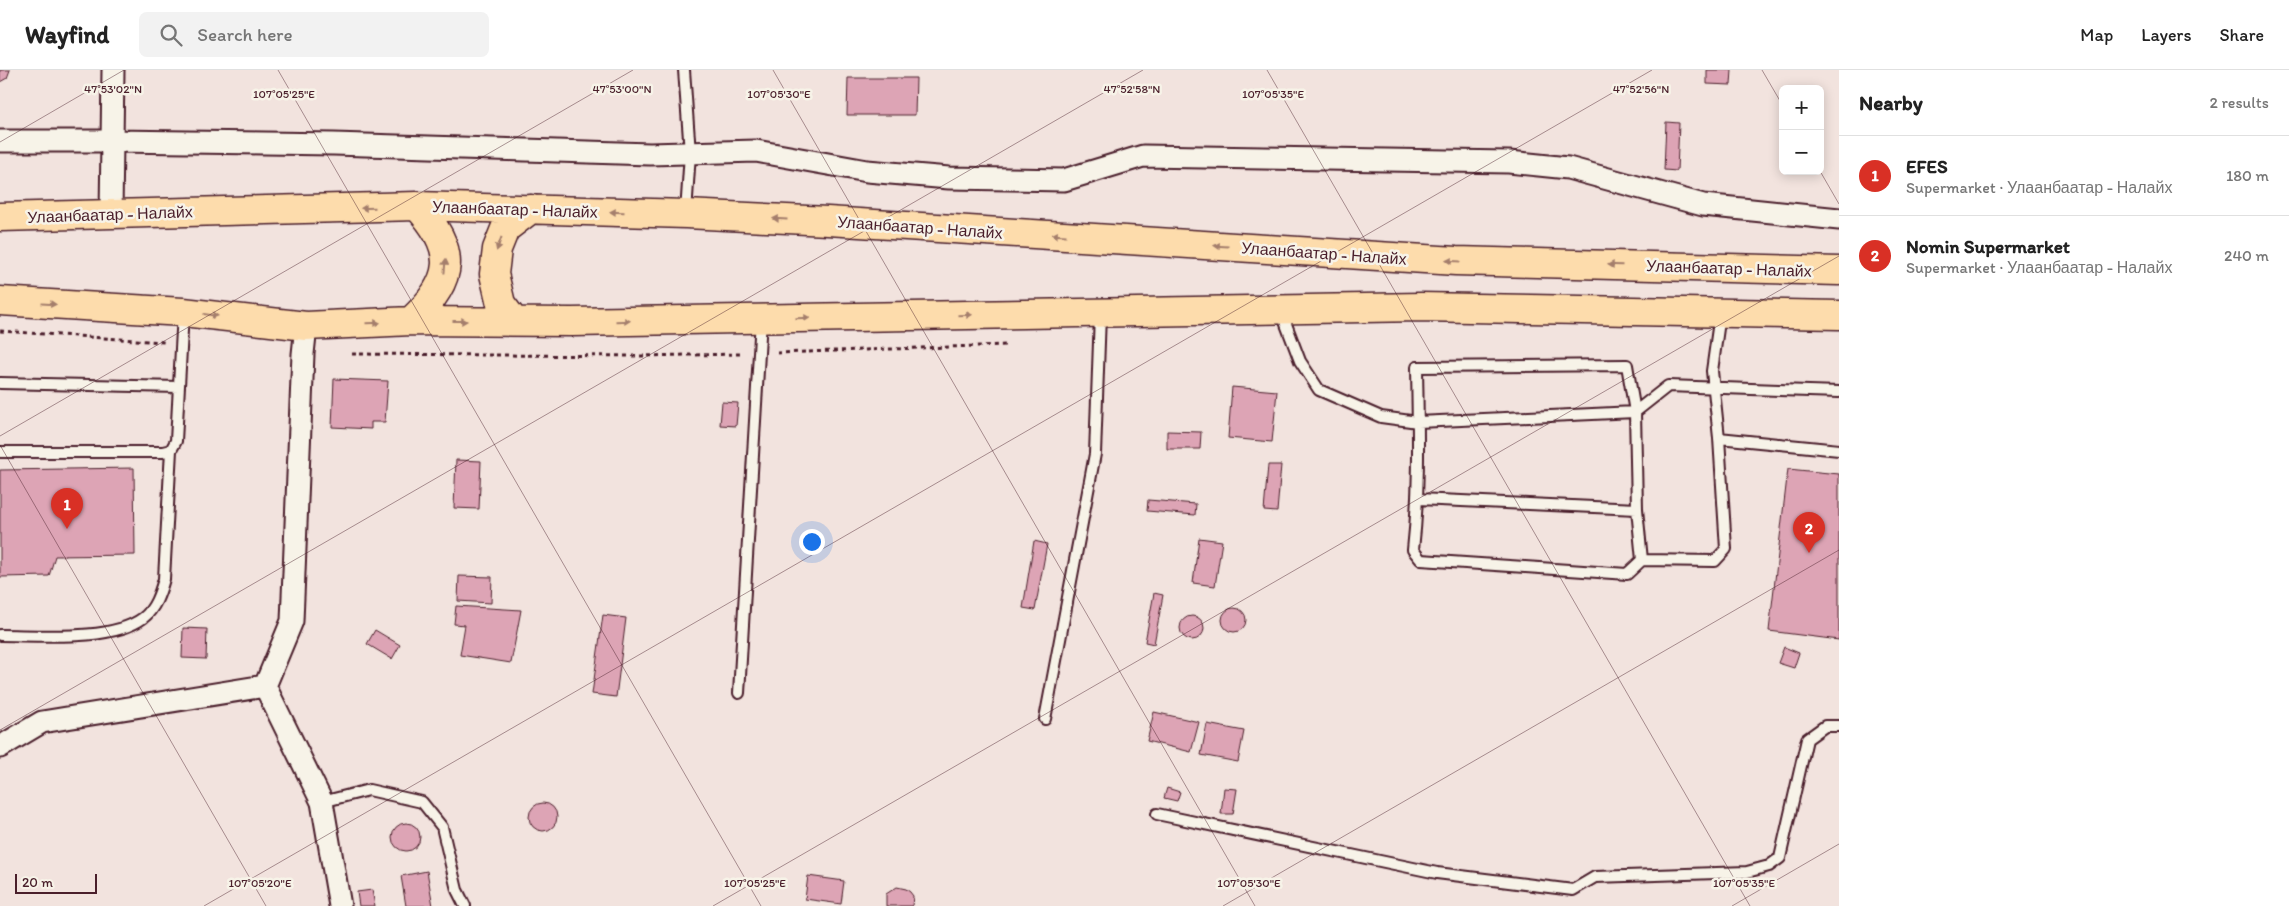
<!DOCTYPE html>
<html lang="en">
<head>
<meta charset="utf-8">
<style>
  body { margin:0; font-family:Itim,sans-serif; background:#f2f2f2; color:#222 }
  .controls { position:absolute; right:15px; top:15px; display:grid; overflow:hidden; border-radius:8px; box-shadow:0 2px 12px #0003 }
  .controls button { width:45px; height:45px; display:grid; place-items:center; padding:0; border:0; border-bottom:1px solid #e0e0e0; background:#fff; color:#222; font:25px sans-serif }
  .scale { position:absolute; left:15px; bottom:12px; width:82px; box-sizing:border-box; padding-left:5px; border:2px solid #4a1f2b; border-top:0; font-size:14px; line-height:18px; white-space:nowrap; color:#4a1f2b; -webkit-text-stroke:4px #f7f3e8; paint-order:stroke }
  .you { position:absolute; left:811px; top:471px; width:18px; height:18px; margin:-12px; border:4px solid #fff; border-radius:50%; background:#1a73e8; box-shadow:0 0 0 8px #1a73e833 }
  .badge { display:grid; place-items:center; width:32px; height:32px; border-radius:50%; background:#d93025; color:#fff; font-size:16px; font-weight:700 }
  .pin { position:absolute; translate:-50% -41px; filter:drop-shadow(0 1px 2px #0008) }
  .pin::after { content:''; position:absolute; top:26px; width:18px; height:15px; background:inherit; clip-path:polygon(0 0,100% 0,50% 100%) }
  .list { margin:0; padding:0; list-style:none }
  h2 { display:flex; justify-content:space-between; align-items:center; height:65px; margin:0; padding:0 20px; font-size:21px }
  h2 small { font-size:16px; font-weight:400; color:#767676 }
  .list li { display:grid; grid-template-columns:32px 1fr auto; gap:15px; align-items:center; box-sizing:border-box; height:80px; padding:0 20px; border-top:1px solid #e0e0e0 }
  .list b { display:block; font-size:19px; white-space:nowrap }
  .list p { margin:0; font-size:16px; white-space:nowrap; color:#767676 }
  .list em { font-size:16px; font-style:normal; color:#767676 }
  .icon { flex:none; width:28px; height:28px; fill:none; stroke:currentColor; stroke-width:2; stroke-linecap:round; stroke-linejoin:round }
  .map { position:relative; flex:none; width:1839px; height:836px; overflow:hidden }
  header { display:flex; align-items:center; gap:30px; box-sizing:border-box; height:70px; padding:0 25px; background:#fff; border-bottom:1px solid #e0e0e0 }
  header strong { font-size:24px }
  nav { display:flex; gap:28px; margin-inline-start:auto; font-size:18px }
  .search { width:350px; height:45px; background:#f2f2f2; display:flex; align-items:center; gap:12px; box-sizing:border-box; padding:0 18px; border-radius:8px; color:#767676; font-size:19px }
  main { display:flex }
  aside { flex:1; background:#fff }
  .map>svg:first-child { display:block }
  .building { fill:#dda4b5; stroke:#4a1f2b }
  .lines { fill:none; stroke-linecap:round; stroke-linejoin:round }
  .service-casing { stroke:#4a1f2b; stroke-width:14 }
  .minor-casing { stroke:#4a1f2b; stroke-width:25 }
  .trunk-casing { stroke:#4a1f2b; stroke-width:31 }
  .path { stroke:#4a1f2b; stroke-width:3; stroke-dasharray:4 4; stroke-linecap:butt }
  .service { stroke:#f7f3e8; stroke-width:10 }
  .minor { stroke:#f7f3e8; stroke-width:21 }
  .trunk { stroke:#fddcac; stroke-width:28 }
  .oneway { fill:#a47e6c }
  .ticks { fill:none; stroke:#4a1f2b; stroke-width:1; stroke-opacity:0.45 }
  .labels { text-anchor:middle; stroke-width:5; stroke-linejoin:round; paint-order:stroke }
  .street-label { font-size:16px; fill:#4a1f2b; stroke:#f7f3e8 }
  .ticks-label { font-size:12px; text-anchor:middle; fill:#4a1f2b; stroke:#f7f3e8; stroke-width:5; stroke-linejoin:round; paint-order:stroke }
</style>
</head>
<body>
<header>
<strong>Wayfind</strong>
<div class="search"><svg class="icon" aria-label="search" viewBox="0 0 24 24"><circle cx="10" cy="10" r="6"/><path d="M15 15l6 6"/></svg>Search here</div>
<nav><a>Map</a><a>Layers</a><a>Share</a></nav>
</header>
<main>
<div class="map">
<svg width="1839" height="836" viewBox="0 0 1839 836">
  <rect width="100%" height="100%" fill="#f2e3de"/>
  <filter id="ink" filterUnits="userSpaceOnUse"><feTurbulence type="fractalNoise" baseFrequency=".02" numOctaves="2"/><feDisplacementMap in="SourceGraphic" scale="10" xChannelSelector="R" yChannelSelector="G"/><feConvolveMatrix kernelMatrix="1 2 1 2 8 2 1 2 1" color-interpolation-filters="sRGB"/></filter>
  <g filter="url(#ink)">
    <!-- building -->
    <path class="building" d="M0,0H10L7,8L0,12Z
      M1707,0H1732L1731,15L1707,14Z
      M848,8H916L915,45H847Z
      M1666,52L1679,53L1677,101L1664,100Z
      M334,309L388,311L385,352H371V359L332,357Z
      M1232,317L1277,321L1272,372L1228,368Z
      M722,332L738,333L736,356L720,355Z
      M1167,361L1201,362L1200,379H1167Z
      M456,390L481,391L479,439L454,438Z
      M1268,395H1281L1277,442L1264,441Z
      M134,398L135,485L55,486L49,506L0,507V400Z
      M1788,399L1839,404V570L1769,561Z
      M1148,430L1196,434L1195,445L1147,441Z
      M1199,468L1222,471L1215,516L1193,513Z
      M1034,471L1047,474L1035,540L1023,538Z
      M459,506L492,507L491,533L458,531Z
      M1154,523L1163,525L1154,574L1145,572Z
      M456,536L521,540L511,593L460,585L465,555L454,554Z
      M1222 550a12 12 0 1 1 24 0a12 12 0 1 1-24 0Z
      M603,545L626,548L616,627L592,624Z
      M1180 558a12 12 0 1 1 24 0a12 12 0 1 1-24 0Z
      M183,558L207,559L206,589L182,588Z
      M375,560L400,575L392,589L367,574Z
      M1784,577L1799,583L1794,598L1778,593Z
      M1154,642L1199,652L1191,682L1147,671Z
      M1207,654L1244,661L1238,692L1201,685Z
      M1167,718L1180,722L1177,731L1164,728Z
      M1224,718L1237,719L1233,744H1221Z
      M529 747a14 14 0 1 1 28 0a14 14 0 1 1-28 0Z
      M392 767a14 14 0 1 1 28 0a14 14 0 1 1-28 0Z
      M427,801L433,836H406L401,806Z
      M808,806L844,811L841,834L805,829Z
      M897,817L906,819L910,822L913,826L912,836H886V824Z
      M372,820L375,836H359L357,822Z"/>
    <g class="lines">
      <defs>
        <path id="service" d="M684,0L690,83L686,143
          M1281,241L1300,291L1319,320L1381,347L1418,352L1635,342L1637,439L1642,490L1627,504L1421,490L1413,480C1420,418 1418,359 1417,297L1627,295L1635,342L1668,316L1839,322
          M1720,244L1712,301L1719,368L1839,380
          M0,313L179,317
          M0,382H163L171,380L176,371L183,242
          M1418,429L1637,439
          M1642,490L1715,491L1726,479L1719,368
          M0,565C39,565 111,572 143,548C155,539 160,523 164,509L171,380
          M739,623L761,249
          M1045,649L1095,384L1100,244
          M322,732L369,720L422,732L442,757L457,820L465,836
          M1157,744L1437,803L1573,820L1595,807L1747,802L1769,796L1780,788L1807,669L1825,656H1839"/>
        <path id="minor" d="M0,71H114L334,74L650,84L756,81L867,101L949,108L1064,110L1143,86L1509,92L1568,98L1703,135L1839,149
          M111,143L113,0
          M306,256L303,284L292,551L265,616L322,732L340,836
          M0,677L42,652L265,616"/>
        <path id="trunk" d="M0,147L417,136L686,144L828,151L1456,191L1839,201
          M0,231L183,242L306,256L411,251L572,252L1421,237L1839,245
          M411,251C455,210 458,180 417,136
          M514,251L501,234L494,204L497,179L505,159L531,139"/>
      </defs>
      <!-- service casing -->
      <use href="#service" class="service-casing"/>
      <!-- minor casing -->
      <use href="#minor" class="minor-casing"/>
      <!-- trunk casing -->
      <use href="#trunk" class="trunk-casing"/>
      <!-- path -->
      <path class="path" d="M0,261L164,272
        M777,283L1006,275
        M352,284L639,286L741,284"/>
      <!-- service -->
      <use href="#service" class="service"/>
      <!-- minor -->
      <use href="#minor" class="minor"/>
      <!-- trunk -->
      <use href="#trunk" class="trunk"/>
    </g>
    <!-- one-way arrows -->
    <defs><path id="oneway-solid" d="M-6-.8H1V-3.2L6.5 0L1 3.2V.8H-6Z" transform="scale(1.25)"/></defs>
    <g class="oneway">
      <use href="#oneway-solid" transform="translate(368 138) rotate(178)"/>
      <use href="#oneway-solid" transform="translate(617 142) rotate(-178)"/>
      <use href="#oneway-solid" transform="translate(780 149) rotate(-177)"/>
      <use href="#oneway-solid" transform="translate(1059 165) rotate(-176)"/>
      <use href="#oneway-solid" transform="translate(499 174) rotate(110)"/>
      <use href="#oneway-solid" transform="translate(1221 176) rotate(-176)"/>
      <use href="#oneway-solid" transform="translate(1453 191) rotate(-177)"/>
      <use href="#oneway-solid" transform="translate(1615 195) rotate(-179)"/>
      <use href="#oneway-solid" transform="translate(445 196) rotate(-85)"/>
      <use href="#oneway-solid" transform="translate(49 234) rotate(3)"/>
      <use href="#oneway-solid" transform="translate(211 245) rotate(7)"/>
      <use href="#oneway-solid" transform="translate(965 245) rotate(-1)"/>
      <use href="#oneway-solid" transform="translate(803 248) rotate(-1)"/>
      <use href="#oneway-solid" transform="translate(460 251)"/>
      <use href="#oneway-solid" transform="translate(623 251) rotate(-1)"/>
      <use href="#oneway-solid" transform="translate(373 253) rotate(-2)"/>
    </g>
  </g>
  <!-- ticks -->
  <path class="ticks" d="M278,0L761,836M773,0L1255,836M1267,0L1750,836M1762,0L1783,36M0,72L124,0M1820,101L1839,134M0,366L633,0M0,375L266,836M0,660L1143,0M204,836L1652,0M713,836L1839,186M1223,836L1839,480M1732,836L1839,774"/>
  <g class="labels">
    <!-- street labels -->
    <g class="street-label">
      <text transform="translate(515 139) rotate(2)" y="6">Улаанбаатар - Налайх</text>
      <text transform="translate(110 144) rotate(-2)" y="6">Улаанбаатар - Налайх</text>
      <text transform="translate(920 157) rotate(4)" y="6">Улаанбаатар - Налайх</text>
      <text transform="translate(1324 183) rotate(4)" y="6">Улаанбаатар - Налайх</text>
      <text transform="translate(1729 198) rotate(2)" y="6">Улаанбаатар - Налайх</text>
    </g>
  </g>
  <g class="ticks-label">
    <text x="113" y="23">47°53'02"N</text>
    <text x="622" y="23">47°53'00"N</text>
    <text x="1132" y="23">47°52'58"N</text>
    <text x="1641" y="23">47°52'56"N</text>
    <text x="284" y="28">107°05'25"E</text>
    <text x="779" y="28">107°05'30"E</text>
    <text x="1273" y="28">107°05'35"E</text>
    <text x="260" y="817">107°05'20"E</text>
    <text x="755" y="817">107°05'25"E</text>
    <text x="1249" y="817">107°05'30"E</text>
    <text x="1744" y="817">107°05'35"E</text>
  </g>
</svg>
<div class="controls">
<button>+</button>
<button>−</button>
</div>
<div class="scale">20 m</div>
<div class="you"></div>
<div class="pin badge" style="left:67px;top:459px">1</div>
<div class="pin badge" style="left:1809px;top:483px">2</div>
</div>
<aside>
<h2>Nearby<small>2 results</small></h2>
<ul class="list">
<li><span class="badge">1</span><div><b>EFES</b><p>Supermarket · Улаанбаатар - Налайх</p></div><em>180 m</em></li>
<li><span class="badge">2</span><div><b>Nomin Supermarket</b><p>Supermarket · Улаанбаатар - Налайх</p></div><em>240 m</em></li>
</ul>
</aside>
</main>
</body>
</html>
